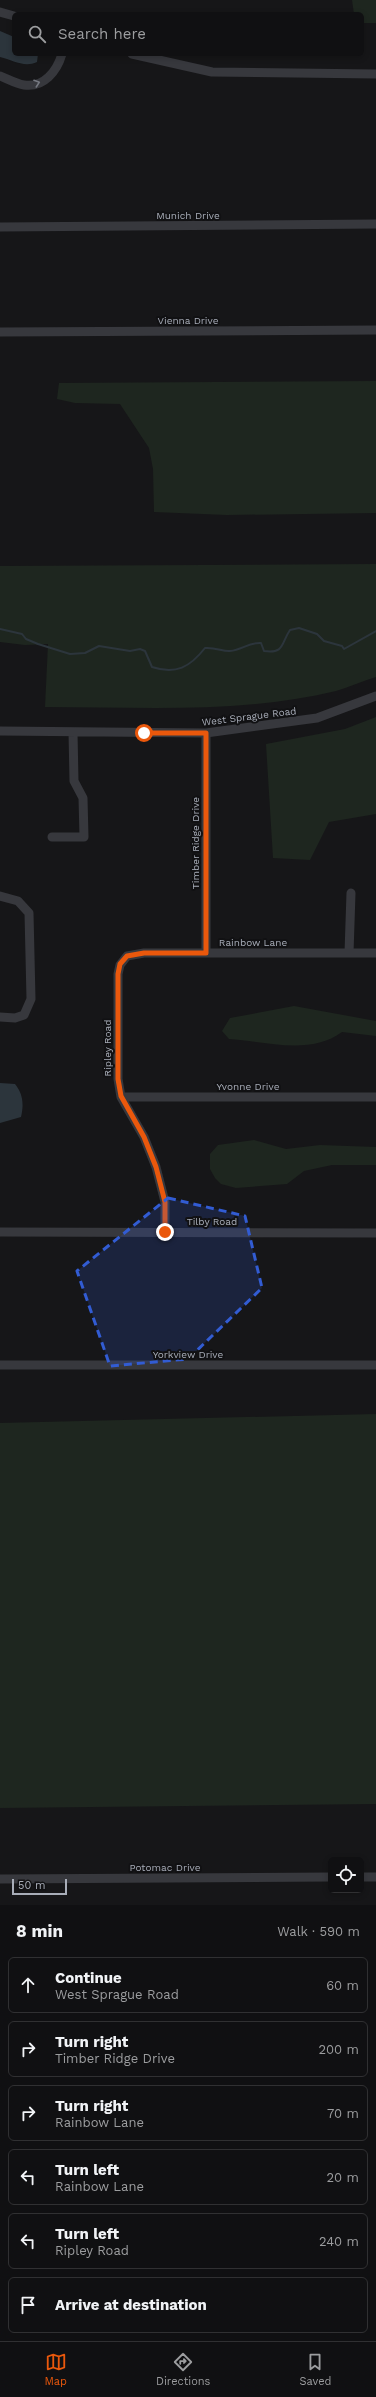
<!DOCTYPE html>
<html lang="en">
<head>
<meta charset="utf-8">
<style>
  body { margin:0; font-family:"Work Sans",sans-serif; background:#1e1e20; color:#f1f3f6 }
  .controls { position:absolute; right:12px; bottom:12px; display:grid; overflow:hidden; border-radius:6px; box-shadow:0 2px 6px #0003 }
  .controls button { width:36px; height:36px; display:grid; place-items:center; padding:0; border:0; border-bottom:1px solid #303032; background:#101012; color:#f1f3f6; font:20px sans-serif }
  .scale { position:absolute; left:12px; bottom:10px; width:55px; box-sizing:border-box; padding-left:4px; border:2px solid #a8adb8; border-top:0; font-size:11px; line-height:14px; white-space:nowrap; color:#a8adb8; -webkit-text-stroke:3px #111113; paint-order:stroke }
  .stop { position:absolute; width:12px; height:12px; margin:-9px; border:3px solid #ea580c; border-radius:50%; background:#fff }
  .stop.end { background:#ea580c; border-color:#fff; box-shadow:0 1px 4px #0008 }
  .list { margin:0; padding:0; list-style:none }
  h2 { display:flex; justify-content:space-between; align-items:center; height:52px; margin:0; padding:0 16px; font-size:17px }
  h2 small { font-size:13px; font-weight:400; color:#9c9d9f }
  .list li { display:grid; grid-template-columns:26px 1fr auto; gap:12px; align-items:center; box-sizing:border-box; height:56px; margin:0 8px 8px; padding:0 8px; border:1px solid #303032; border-radius:6px }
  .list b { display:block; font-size:15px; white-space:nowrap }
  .list p { margin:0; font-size:13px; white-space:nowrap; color:#9c9d9f }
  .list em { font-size:13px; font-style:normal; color:#9c9d9f }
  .icon { flex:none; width:22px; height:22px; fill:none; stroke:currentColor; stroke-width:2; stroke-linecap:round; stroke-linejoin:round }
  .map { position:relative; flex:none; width:376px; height:1905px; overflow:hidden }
  .search { position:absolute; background:#101012; box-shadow:0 2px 6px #0003; left:12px; right:12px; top:12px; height:44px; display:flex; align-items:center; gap:10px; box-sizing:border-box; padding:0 14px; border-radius:6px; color:#9c9d9f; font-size:15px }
  .sheet { height:436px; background:#101012 }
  nav { display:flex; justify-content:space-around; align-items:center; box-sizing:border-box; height:56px; border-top:1px solid #303032; background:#101012; font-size:11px; color:#9c9d9f }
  nav a { display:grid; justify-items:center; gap:2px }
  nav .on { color:#ea580c }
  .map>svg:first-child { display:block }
  .green { fill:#1e261f }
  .water { fill:#2c353c }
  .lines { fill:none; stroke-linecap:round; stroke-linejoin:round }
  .stream { stroke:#2c353c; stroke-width:2 }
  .minor { stroke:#37383d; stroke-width:9 }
  .oneway { stroke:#757881 }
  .route { stroke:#ea580c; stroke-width:5 }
  .marked { fill:#325cd3; fill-opacity:0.2; stroke:#325cd3; stroke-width:3; stroke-dasharray:8 5; stroke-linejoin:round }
  .labels { text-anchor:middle; stroke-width:4; stroke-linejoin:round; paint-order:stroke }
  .street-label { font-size:10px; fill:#a8adb8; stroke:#111113 }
</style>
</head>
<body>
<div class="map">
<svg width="376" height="1905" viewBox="0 0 376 1905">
  <rect width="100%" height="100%" fill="#161618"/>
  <!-- green -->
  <path class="green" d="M352,0H376V23H362V14H354Z
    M376,381V513L227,515L154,512L153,469L149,448L120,404L75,403L57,399L59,383Z
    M376,564V677C363,681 349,687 336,691C241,714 142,707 45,707L48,644L25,645L0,642V566Z
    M376,717V814L329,822L310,860L273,858L266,744L345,729Z
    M294,1006L376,1021V1036L342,1032C310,1056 265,1041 229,1039L222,1031L230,1018Z
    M254,1140L286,1149L320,1145L376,1147V1165H332L304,1171L287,1184L236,1188L221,1184L215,1178L210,1169V1154L218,1145Z
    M376,1414V1804L0,1808V1423Z"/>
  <!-- water -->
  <path class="water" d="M0,31L14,37V54H38L37,62C24,68 13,60 0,57Z
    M0,1083L15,1084C23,1094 24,1104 21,1117L0,1123Z"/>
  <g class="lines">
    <!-- stream -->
    <path class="stream" d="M0,629L22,634L26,639L38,644L70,654L85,653L99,646L130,651L140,649L145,651L152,667C176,675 190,667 205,648C215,647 224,652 230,651C242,650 249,642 261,643L264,651C285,654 281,643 290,630L299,628L317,634L324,641L342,646L344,649L376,631"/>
    <!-- minor -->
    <path class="minor" d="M0,12L14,16
      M132,54L212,72L376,74
      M0,76C8,79 16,84 24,85C44,88 57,71 62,54
      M0,227L376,224
      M0,332L376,330
      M0,731L206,733L317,718L376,696
      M52,837H84L83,798L74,781L73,732
      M0,896L18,901L29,913L31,999L24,1015L15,1018L0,1017
      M206,953V733
      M349,953L351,893
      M121,1097H376
      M0,1232L376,1233
      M165,1232V1202L156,1167L144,1137L121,1097L118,1079V974L120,965L127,956L144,953H376
      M0,1365H376
      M361,1877H376
      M0,1879L331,1877"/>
  </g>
  <!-- one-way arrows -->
  <defs><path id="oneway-chevron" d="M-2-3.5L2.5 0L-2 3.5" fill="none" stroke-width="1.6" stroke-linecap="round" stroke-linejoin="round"/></defs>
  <use class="oneway" href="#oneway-chevron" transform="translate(37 83) rotate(-19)"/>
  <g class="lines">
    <!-- route -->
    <path class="route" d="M144,733H206V953H144L127,956L120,964L118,974V1079L121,1096L144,1137L156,1167L165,1202V1232"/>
  </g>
  <!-- marked area -->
  <path class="marked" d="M168,1198L245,1216L262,1288L188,1359L110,1366L77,1271Z"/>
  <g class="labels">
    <!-- street labels -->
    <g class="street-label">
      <text x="188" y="219">Munich Drive</text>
      <text x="188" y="324">Vienna Drive</text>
      <text transform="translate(249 716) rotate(-7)" y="4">West Sprague Road</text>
      <text transform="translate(195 843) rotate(-90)" y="4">Timber Ridge Drive</text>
      <text x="253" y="946">Rainbow Lane</text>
      <text transform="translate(107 1048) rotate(-90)" y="4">Ripley Road</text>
      <text x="248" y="1090">Yvonne Drive</text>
      <text x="212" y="1225">Tilby Road</text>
      <text x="188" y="1358">Yorkview Drive</text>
      <text x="165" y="1871">Potomac Drive</text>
    </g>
  </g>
</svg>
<div class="controls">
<button><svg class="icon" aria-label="locate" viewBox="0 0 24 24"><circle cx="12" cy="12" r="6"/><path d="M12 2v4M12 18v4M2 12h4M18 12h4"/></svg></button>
</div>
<div class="scale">50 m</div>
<div class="stop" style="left:144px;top:733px"></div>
<div class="stop end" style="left:165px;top:1232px"></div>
<div class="search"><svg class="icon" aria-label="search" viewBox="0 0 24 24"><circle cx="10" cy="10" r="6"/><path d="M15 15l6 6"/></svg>Search here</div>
</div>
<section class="sheet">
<h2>8 min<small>Walk · 590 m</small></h2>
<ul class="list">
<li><svg class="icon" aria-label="ahead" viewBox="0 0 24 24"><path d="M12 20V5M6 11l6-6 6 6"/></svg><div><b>Continue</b><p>West Sprague Road</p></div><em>60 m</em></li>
<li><svg class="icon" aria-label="right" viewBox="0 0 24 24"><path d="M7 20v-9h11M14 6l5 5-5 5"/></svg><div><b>Turn right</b><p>Timber Ridge Drive</p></div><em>200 m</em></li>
<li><svg class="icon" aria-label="right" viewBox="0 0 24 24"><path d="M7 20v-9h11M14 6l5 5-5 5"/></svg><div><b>Turn right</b><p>Rainbow Lane</p></div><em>70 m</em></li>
<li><svg class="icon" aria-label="left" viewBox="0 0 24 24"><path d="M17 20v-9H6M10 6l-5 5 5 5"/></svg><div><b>Turn left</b><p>Rainbow Lane</p></div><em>20 m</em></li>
<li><svg class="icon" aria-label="left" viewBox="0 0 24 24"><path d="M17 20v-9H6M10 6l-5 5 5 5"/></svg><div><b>Turn left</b><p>Ripley Road</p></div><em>240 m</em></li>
<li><svg class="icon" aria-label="arrive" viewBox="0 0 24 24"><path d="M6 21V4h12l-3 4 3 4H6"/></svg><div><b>Arrive at destination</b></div></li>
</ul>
</section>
<nav>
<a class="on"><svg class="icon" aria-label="map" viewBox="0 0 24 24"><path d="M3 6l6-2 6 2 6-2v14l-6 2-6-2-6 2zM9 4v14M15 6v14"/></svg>Map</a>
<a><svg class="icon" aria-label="directions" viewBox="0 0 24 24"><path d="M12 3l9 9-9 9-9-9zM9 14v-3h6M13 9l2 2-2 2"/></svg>Directions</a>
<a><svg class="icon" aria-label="saved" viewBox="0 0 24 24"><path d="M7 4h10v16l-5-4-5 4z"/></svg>Saved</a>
</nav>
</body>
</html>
